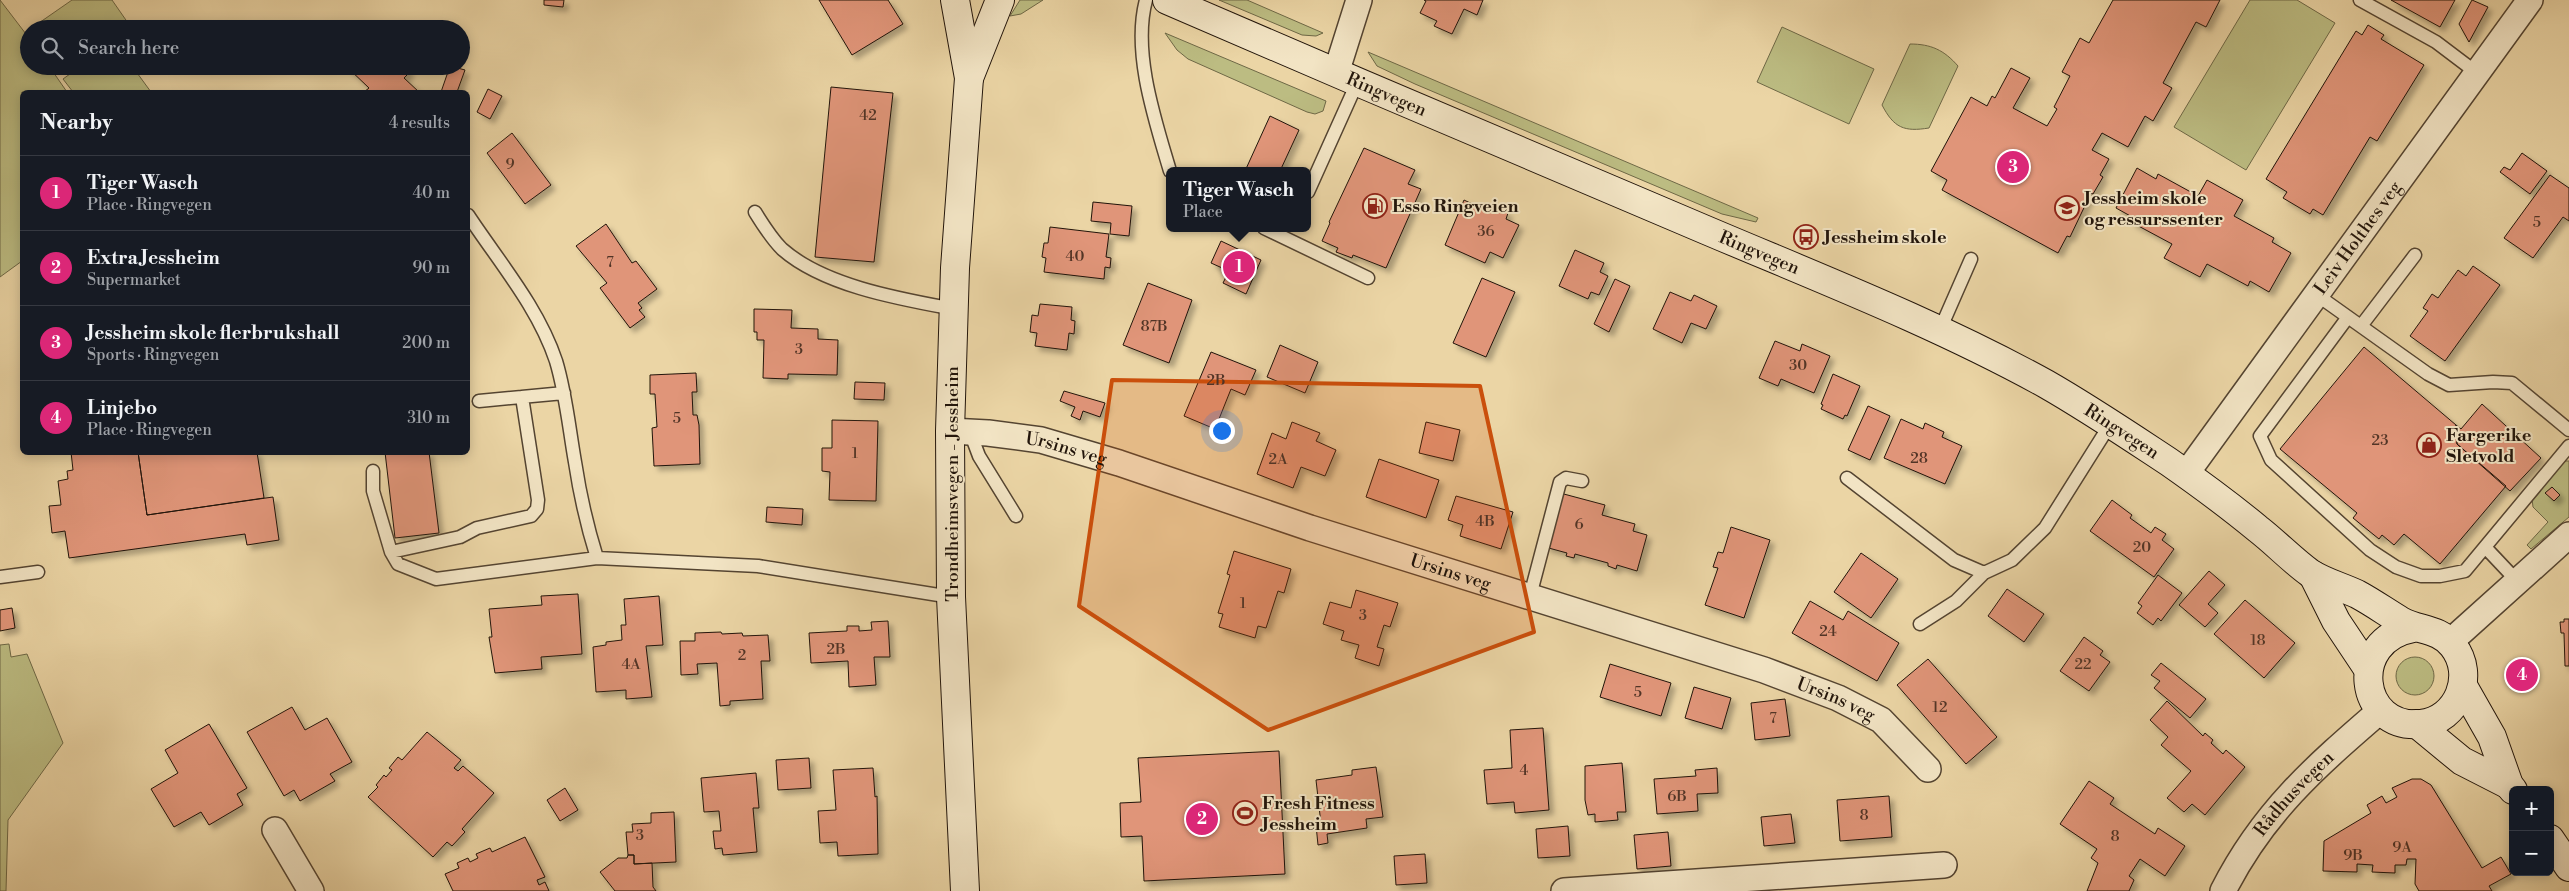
<!DOCTYPE html>
<html lang="en">
<head>
<meta charset="utf-8">
<style>
  body { margin:0; font-family:"Libre Bodoni",serif; background:#20242c; color:#f1f3f6 }
  .controls { position:absolute; right:15px; bottom:15px; display:grid; overflow:hidden; border-radius:8px; box-shadow:0 2px 12px #0003 }
  .controls button { width:45px; height:45px; display:grid; place-items:center; padding:0; border:0; border-bottom:1px solid #363941; background:#171b24; color:#f1f3f6; font:25px sans-serif }
  .you { position:absolute; left:1221px; top:430px; width:18px; height:18px; margin:-12px; border:4px solid #fff; border-radius:50%; background:#1a73e8; box-shadow:0 0 0 8px #1a73e833 }
  .badge { display:grid; place-items:center; width:32px; height:32px; border-radius:50%; background:#db2777; color:#fff; font-size:16px; font-weight:700 }
  .pin { position:absolute; translate:-50% -50%; border:2px solid #fff; box-shadow:0 1px 5px #0006 }
  .popup { position:absolute; left:1166px; top:167px; width:145px; height:65px; box-sizing:border-box; display:grid; place-content:center; border-radius:8px; background:#171b24; filter:drop-shadow(0 1px 4px #0005); font-size:16px; white-space:nowrap; color:#9ea1a6 }
  .popup b { font-size:19px; color:#f1f3f6 }
  .popup::after { content:''; position:absolute; left:50%; top:100%; margin-left:-10px; border:10px solid transparent; border-top-color:#171b24 }
  .list { margin:0; padding:0; list-style:none }
  h2 { display:flex; justify-content:space-between; align-items:center; height:65px; margin:0; padding:0 20px; font-size:21px }
  h2 small { font-size:16px; font-weight:400; color:#9ea1a6 }
  .list li { display:grid; grid-template-columns:32px 1fr auto; gap:15px; align-items:center; box-sizing:border-box; height:75px; padding:0 20px; border-top:1px solid #363941 }
  .list b { display:block; font-size:19px; white-space:nowrap }
  .list p { margin:0; font-size:16px; white-space:nowrap; color:#9ea1a6 }
  .list em { font-size:16px; font-style:normal; color:#9ea1a6 }
  .icon { flex:none; width:28px; height:28px; fill:none; stroke:currentColor; stroke-width:2; stroke-linecap:round; stroke-linejoin:round }
  .map { position:relative; flex:none; width:2569px; height:891px; overflow:hidden }
  .search { position:absolute; background:#171b24; box-shadow:0 2px 12px #0003; left:20px; top:20px; width:450px; height:55px; display:flex; align-items:center; gap:12px; box-sizing:border-box; padding:0 18px; border-radius:28px; color:#9ea1a6; font-size:19px }
  .panel { position:absolute; background:#171b24; box-shadow:0 2px 12px #0003; left:20px; top:90px; width:450px; height:365px; border-radius:8px }
  .map>svg:first-child { display:block }
  .green { fill:#bcbc82; stroke:#6e6846 }
  .building { fill:#e09579; stroke:#21140a; filter:url(#shadow) }
  .lines { fill:none; stroke-linecap:round; stroke-linejoin:round }
  .lane-casing { stroke:#544431; stroke-width:15 }
  .street-casing { stroke:#544431; stroke-width:28 }
  .secondary-casing { stroke:#21140a; stroke-width:30 }
  .lane { stroke:#f2e4c4; stroke-width:12 }
  .street { stroke:#f2e4c4; stroke-width:25 }
  .secondary { stroke:#f2e4c4; stroke-width:28 }
  .marked { fill:#ca4f0c; fill-opacity:0.2; stroke:#ca4f0c; stroke-width:4; stroke-linejoin:round }
  .labels { text-anchor:middle; stroke-width:4; stroke-linejoin:round; paint-order:stroke }
  .number-label { font-size:15px; fill:#513426 }
  .street-label { font-size:18px; fill:#21140a; stroke:#f2e4c4 }
  .poi-label { font-size:18px; font-weight:bold; fill:#21140a; stroke:#f2e4c4; text-anchor:start }
</style>
</head>
<body>
<div class="map">
<svg width="2569" height="891" viewBox="0 0 2569 891">
  <defs>
    <filter id="shadow"><feDropShadow dx="4.5" dy="4.5" stdDeviation="2.5" flood-color="#0004"/></filter>
  </defs>
  <rect width="100%" height="100%" fill="#ebd5a5"/>
  <filter id="stains"><feTurbulence type="fractalNoise" baseFrequency=".004" numOctaves="4"/><feColorMatrix values="0 0 0 0 .2 0 0 0 0 .09 0 0 0 0 .02 0 0 0 .5 -.17"/></filter>
  <radialGradient id="worn" r=".72"><stop offset=".6" stop-color="#630" stop-opacity="0"/><stop offset="1" stop-color="#630" stop-opacity=".3"/></radialGradient>
  <!-- green -->
  <path class="green" d="M0,0L29,38V66H49L67,92H22V261L0,277Z
    M72,0H112L128,23L119,29H38L36,25Z
    M1020,0H1043L1021,14L1010,16Z
    M1219,0H1247L1323,33L1316,36L1302,35Z
    M2250,0H2297L2335,23L2246,170L2174,127Z
    M1782,27L1874,69L1849,124L1757,82Z
    M1165,33L1326,101L1323,111L1315,114L1307,112L1188,59L1177,50Z
    M1910,44C1931,44 1944,50 1958,66L1929,128C1904,132 1894,128 1882,105Z
    M1368,52L1758,218L1756,222L1722,214L1415,84L1377,66Z
    M81,66H132L151,92H73L63,79Z
    M2565,461H2569V517L2531,549L2527,545L2548,522L2533,507L2532,499Z
    M9,644L11,657L27,654L63,743L8,820L6,891H0V645Z
    M2396 676a19 19 0 1 1 38 0a19 19 0 1 1-38 0Z"/>
  <!-- building -->
  <path class="building" d="M544,0H564L563,7L544,5Z
    M819,0H888L903,24L852,55Z
    M1424,0H1483L1477,15L1464,9L1452,34L1434,26L1437,21L1420,13L1426,1Z
    M2113,0H2220L2206,27L2196,22L2163,83L2172,88L2153,121L2145,116L2128,147L2102,133L2092,150L2109,159L2100,175L2103,177L2093,194L2091,193L2070,237L2067,236L2058,253L1942,190L1947,180L1931,171L1971,97L1987,106L1992,96L1995,98L2011,68L2030,78L2013,108L2047,126L2057,109L2054,107L2070,76L2062,72L2080,38L2089,43Z
    M2391,0H2455L2440,27Z
    M2472,0L2488,7L2469,42L2459,24Z
    M2368,25L2384,35L2381,39L2424,65L2377,141L2370,137L2323,215L2313,209L2310,214L2283,198L2287,192L2266,179L2356,31L2362,35Z
    M404,66L410,72L404,78L419,92H364L369,88L347,67Z
    M450,66L465,70L457,92H441Z
    M831,87L893,93L874,262L815,257Z
    M488,89L502,96L490,119L477,112Z
    M1270,116L1299,130L1280,171H1245Z
    M512,133L551,185L525,204L487,153Z
    M1364,148L1415,170L1408,184L1421,189L1386,268L1353,255L1352,258L1336,252L1338,248L1322,241L1330,223L1329,222Z
    M2522,153L2547,171L2530,194L2500,172L2504,167L2510,170Z
    M2137,168L2156,179L2158,174L2198,196L2207,180L2243,200L2234,216L2274,238L2272,242L2291,253L2269,292L2250,281L2248,286L2207,264L2200,277L2164,258L2172,244L2131,222L2134,218L2116,208Z
    M2550,175L2569,188V221L2563,217L2533,258L2504,238Z
    M1464,200L1487,211L1490,205L1508,213L1506,219L1519,225L1503,258L1490,252L1485,263L1445,245Z
    M1093,202L1132,206L1129,236L1110,234L1111,223L1091,221Z
    M606,224L632,263L636,261L657,289L638,303L642,308L639,310L645,317L630,328L600,288L607,283L576,246Z
    M1050,227L1109,234L1106,257L1111,258L1110,268L1105,267L1104,279L1044,272L1046,258L1042,257L1044,243H1048Z
    M1221,241L1261,260L1246,294L1223,283L1229,271L1211,263Z
    M1575,250L1604,263L1600,272L1608,276L1599,295L1591,292L1588,299L1559,286Z
    M2473,266L2500,285L2445,361L2410,336L2428,311L2423,308L2432,294L2438,298L2458,270L2466,276Z
    M1482,278L1515,292L1486,357L1453,343Z
    M1615,279L1630,286L1609,332L1594,324Z
    M1148,283L1192,300L1169,363L1123,345Z
    M1670,292L1691,301L1694,295L1717,306L1706,329L1691,323L1682,343L1653,329Z
    M1040,304L1072,307L1071,320L1075,321L1074,334L1069,333L1067,350L1035,346L1037,333L1030,332L1032,315L1038,316Z
    M754,309L792,310L791,328L818,329V339L838,340L837,375L788,374V379L763,378L764,340H757V332H754Z
    M1775,341L1800,351L1802,344L1830,356L1814,393L1781,379L1778,386L1759,378Z
    M1280,345L1318,362L1305,393L1267,377Z
    M2364,347L2456,425L2457,444L2506,486L2440,564L2404,534L2394,545L2382,535L2379,539L2353,518L2357,513L2280,449Z
    M1211,352L1256,370L1245,395L1231,389L1215,429L1184,416Z
    M696,373L697,392H692L693,415H697L699,425L700,464L654,466L652,428L657,427L655,394H650V375Z
    M1833,374L1860,386L1847,416L1845,415L1843,419L1821,409L1823,405L1821,404Z
    M855,382L885,383L884,400L854,399Z
    M1064,391L1105,403L1100,417L1083,411L1080,420L1071,416L1075,407L1060,401Z
    M2482,404L2541,458L2510,491L2457,444L2456,425L2461,429Z
    M1868,406L1890,416L1870,460L1848,450Z
    M1901,419L1923,429L1925,423L1944,432L1942,437L1962,446L1945,484L1884,458Z
    M832,420L878,421L876,501L829,500L830,472L822,471V448H832Z
    M1292,422L1320,433L1316,441L1336,450L1325,476L1301,467L1293,488L1257,474L1272,433L1286,439Z
    M1426,422L1460,430L1453,461L1419,453Z
    M71,452H138L147,515L273,497L279,540L247,545L245,534L69,558L65,531L52,533L49,506L61,505L58,481L68,479L67,471L73,470Z
    M138,452H257L264,498L147,515Z
    M385,452H429L439,533L395,538Z
    M1379,459L1439,480L1426,518L1366,497Z
    M2552,487L2560,495L2554,501L2545,493Z
    M1560,493L1605,505L1602,515L1635,524L1633,531L1647,535L1637,571L1617,565L1616,569L1608,566V563L1575,554L1574,558L1566,556L1567,553L1545,547Z
    M1456,496L1513,512L1501,549L1460,536L1463,525L1448,520Z
    M2112,500L2132,515L2130,518L2151,533L2155,527L2166,534L2162,540L2174,549L2154,577L2090,531Z
    M767,507L803,509L802,525L766,522Z
    M1731,527L1770,540L1744,618L1705,605L1718,568L1713,567L1718,552L1723,553Z
    M1234,551L1291,569L1284,593L1278,591L1266,628L1258,626L1255,638L1219,627L1223,614L1218,613L1230,575L1227,574Z
    M1861,553L1898,579L1871,618L1834,592Z
    M2209,571L2225,585L2208,604L2218,613L2205,627L2179,605Z
    M2158,575L2182,593L2161,621L2158,618L2153,625L2137,613L2142,606L2138,603Z
    M2007,589L2044,614L2024,642L1988,616Z
    M1356,590L1398,603L1390,627L1384,625L1377,647L1384,649L1379,666L1355,658L1359,645L1341,640L1344,631L1323,624L1330,602L1351,608Z
    M578,594L582,654L541,657L542,669L495,673L489,637H492L489,609L542,605L541,596Z
    M659,596L663,645L646,646L652,697L626,699V690L596,692L593,647L606,645V642L622,640L621,625H626L624,599Z
    M2245,600L2295,643L2264,678L2214,634Z
    M1810,601L1843,620L1848,611L1899,643L1877,681L1792,633Z
    M12,608L15,628L0,631V610Z
    M2564,619H2569V666H2565L2564,633H2561L2560,622H2564Z
    M888,621L890,657H874L876,685L849,687L848,661L811,663L809,633L847,631V626H859V631L872,630L871,622Z
    M721,632L722,634L742,633L743,636L768,635L770,661H761L763,699L730,701V705L720,706L717,663L697,664L698,674L681,675L680,641H695V633Z
    M2084,637L2103,651L2100,655L2110,662L2089,691L2060,671Z
    M1928,659L1997,737L1966,764L1897,685Z
    M2161,663L2206,699L2190,718L2154,688L2160,681L2151,675Z
    M1610,664L1671,683L1661,716L1600,697Z
    M1694,687L1731,698L1722,729L1685,718Z
    M1785,699L1790,736L1755,740L1751,703Z
    M2167,701L2203,736L2205,733L2213,740L2211,743L2223,754L2226,750L2245,767L2205,815L2192,804L2184,812L2167,798L2191,771L2161,745L2168,737L2150,720Z
    M292,707L305,730L327,718L352,762L330,774L335,781L300,801L294,790L284,796L247,732Z
    M209,724L247,788L237,794L243,805L209,825L201,812L174,827L151,789L178,773L165,750Z
    M1543,728L1549,810L1515,813L1514,802L1487,804L1484,770L1512,768L1510,730Z
    M427,732L461,760L454,768L458,771L463,766L494,793L462,829L465,832L452,846L447,842L433,857L368,797L378,787L376,785L384,775L386,777L392,770L389,768L398,757L402,760Z
    M1279,751L1285,874L1144,881L1142,836L1121,837L1120,803L1141,802L1138,758Z
    M809,758L811,788L778,790L776,760Z
    M1622,763L1626,812H1617L1618,820L1595,822V814L1588,815L1585,800V766Z
    M1376,767L1383,817L1366,819L1367,828L1327,834L1328,843L1318,845L1316,825L1321,824L1316,780L1352,775V770Z
    M873,768L875,797L877,796L878,854L838,856L837,842L820,843L818,811L836,810L833,770Z
    M1717,768L1718,793L1697,794L1698,811L1657,814L1654,779L1696,776L1695,770Z
    M756,773L759,808H753L757,852L723,855L722,848L715,849L713,831H721L719,811L704,812L701,778Z
    M2412,779H2421L2431,785L2482,868L2501,857L2511,874L2489,886L2492,891H2419L2415,884L2416,859H2407L2406,865H2395V873L2372,872L2373,865L2357,864V872L2323,871L2324,841L2371,813L2367,805L2382,796L2386,803L2397,797L2392,788Z
    M2089,781L2114,798L2110,804L2155,834L2158,828L2185,846L2165,876L2140,859L2129,876L2134,880L2129,891H2087L2098,863L2091,858L2097,849L2060,824Z
    M565,788L578,810L560,821L547,800Z
    M1889,796L1892,837L1840,841L1837,800Z
    M674,812L676,862L634,864V855H628L626,832H633L632,824L651,823V813Z
    M1791,814L1795,843L1764,846L1761,817Z
    M1568,826L1570,856L1538,858L1536,829Z
    M1668,832L1671,866L1637,869L1634,835Z
    M525,837L545,877L537,880L539,885L545,882L549,891H453L445,874L459,868L457,863L468,858L470,862L478,858L476,854L490,848L492,852Z
    M1425,854L1427,883L1396,885L1394,856Z
    M628,855H634V864L652,863L653,887L656,891H615L600,872L618,858H627Z"/>
  <g class="lines">
    <defs>
      <path id="lane" d="M1146,0C1132,52 1155,120 1170,171
        M2360,0L2436,42L2477,73
        M1308,192L1357,83
        M755,212C763,225 771,238 782,249C824,286 900,299 954,309
        M468,215C499,262 538,307 556,361C566,394 569,428 575,462C580,495 587,526 597,558L758,566L951,597
        M1264,228L1368,278
        M2317,295L2428,374L2449,385L2493,382L2512,383L2569,430
        M2348,317L2260,436L2271,460L2370,550L2396,567L2421,576H2440L2465,571L2569,446
        M2361,326L2415,255
        M1939,332L1971,259
        M479,401L564,393
        M970,432L979,456L1016,516
        M373,471V491L391,552L398,564L436,579L597,558
        M1847,478L1954,560L1984,573L2012,560L2045,528L2111,423
        M2485,547L2518,582
        M391,552L460,537L477,528L531,516L537,509L538,500L522,397
        M0,577L38,572
        M1530,596L1560,482L1566,478L1582,481
        M1920,624L1956,601L1984,573"/>
      <g id="street">
        <path d="M1336,73L1359,0"/>
        <path id="s1" d="M950,431L988,433L1041,440L1119,463L1310,528L1764,670L1838,698L1881,720L1928,769"/>
        <path id="s2" d="M2186,474L2530,0"/>
        <path d="M2450,642L2569,535"/>
        <path d="M275,830L311,891"/>
        <path d="M1564,891L1944,865"/>
        <path id="s3" d="M2223,891C2263,812 2315,767 2381,710"/>
      </g>
      <g id="secondary">
        <path d="M955,0L969,78L955,268L950,431L951,597L965,891"/>
        <path id="s4" d="M1167,0C1340,75 1513,148 1687,222C1806,273 1932,321 2046,384C2088,408 2128,435 2169,462C2199,483 2229,505 2258,529C2276,543 2292,560 2310,573C2324,582 2342,587 2357,594C2372,602 2386,612 2401,621C2419,631 2439,628 2453,646C2476,675 2458,720 2421,724C2358,730 2347,640 2413,628"/>
        <path d="M969,78L1000,0"/>
        <path d="M2313,575L2336,621L2368,669"/>
        <path d="M2463,686L2492,737L2509,785L2513,790"/>
        <path d="M2417,724L2462,761L2509,785"/>
        <path d="M2550,839L2569,867"/>
      </g>
    </defs>
    <!-- lane casing -->
    <use href="#lane" class="lane-casing"/>
    <!-- street casing -->
    <use href="#street" class="street-casing"/>
    <!-- secondary casing -->
    <use href="#secondary" class="secondary-casing"/>
    <!-- lane -->
    <use href="#lane" class="lane"/>
    <!-- street -->
    <use href="#street" class="street"/>
    <!-- secondary -->
    <use href="#secondary" class="secondary"/>
  </g>
  <!-- marked area -->
  <path class="marked" d="M1112,380L1480,386L1534,632L1268,730L1079,606Z"/>
  <!-- icons -->
  <defs>
    <symbol id="fuel-ring" viewBox="-11 -11 22 22"><circle r="9.5" fill="#f2e4c4" stroke="#8f2418" stroke-width="1.5"/><path d="M-5.5-6h7V0h2V4h1.3V-2.5L3-4.5l.8-.8L6-3V5H2.5V1h-1V6h-7ZM-4.2-4.7v3.2H.2V-4.7Z" fill="#8f2418"/></symbol>
    <symbol id="school-ring" viewBox="-11 -11 22 22"><circle r="9.5" fill="#f2e4c4" stroke="#8f2418" stroke-width="1.5"/><path d="M0-5L7-2L0 1L-7-2ZM-4 1L0 2.5L4 1V4Q0 6-4 4Z" fill="#8f2418"/></symbol>
    <symbol id="bus-ring" viewBox="-11 -11 22 22"><circle r="9.5" fill="#f2e4c4" stroke="#8f2418" stroke-width="1.5"/><path d="M-5-6H5V4H4V6H2V4H-2V6H-4V4H-5ZM-3.5-4V0h7V-4ZM-3.5 1.2v1.5H-2V1.2ZM2 1.2v1.5H3.5V1.2Z" fill="#8f2418"/></symbol>
    <symbol id="shop-ring" viewBox="-11 -11 22 22"><circle r="9.5" fill="#f2e4c4" stroke="#8f2418" stroke-width="1.5"/><path d="M-5-2.5h2.3a2.7 3.5 0 0 1 5.4 0H5L5.5 6h-11ZM-1.5-2.5h3a1.5 2.3 0 0 0-3 0Z" fill="#8f2418"/></symbol>
    <symbol id="stadium-ring" viewBox="-11 -11 22 22"><circle r="9.5" fill="#f2e4c4" stroke="#8f2418" stroke-width="1.5"/><path d="M0-5a6.5 5 0 1 0 0 10a6.5 5 0 1 0 0-10ZM-3.5-1.8h7v3.6h-7Z" fill="#8f2418"/></symbol>
  </defs>
  <g fill-rule="evenodd">
    <use href="#fuel-ring" x="1361" y="192" width="28" height="28"/>
    <use href="#school-ring" x="2053" y="194" width="28" height="28"/>
    <use href="#bus-ring" x="1792" y="223" width="28" height="28"/>
    <use href="#shop-ring" x="2415" y="431" width="28" height="28"/>
    <use href="#stadium-ring" x="1231" y="799" width="28" height="28"/>
  </g>
  <g class="labels">
    <!-- number labels -->
    <g class="number-label">
      <text x="868" y="120">42</text>
      <text x="510" y="169">9</text>
      <text x="2537" y="227">5</text>
      <text x="1486" y="236">36</text>
      <text x="1075" y="261">40</text>
      <text x="610" y="267">7</text>
      <text x="1154" y="331">87B</text>
      <text x="799" y="354">3</text>
      <text x="1798" y="370">30</text>
      <text x="1216" y="385">2B</text>
      <text x="677" y="423">5</text>
      <text x="2380" y="445">23</text>
      <text x="855" y="458">1</text>
      <text x="1919" y="463">28</text>
      <text x="1278" y="464">2A</text>
      <text x="1485" y="526">4B</text>
      <text x="1579" y="529">6</text>
      <text x="2142" y="552">20</text>
      <text x="1243" y="608">1</text>
      <text x="1363" y="620">3</text>
      <text x="1828" y="636">24</text>
      <text x="2258" y="645">18</text>
      <text x="836" y="654">2B</text>
      <text x="742" y="660">2</text>
      <text x="631" y="669">4A</text>
      <text x="2083" y="669">22</text>
      <text x="1638" y="697">5</text>
      <text x="1940" y="712">12</text>
      <text x="1773" y="723">7</text>
      <text x="1524" y="775">4</text>
      <text x="1677" y="801">6B</text>
      <text x="1864" y="820">8</text>
      <text x="640" y="840">3</text>
      <text x="2115" y="841">8</text>
      <text x="2402" y="852">9A</text>
      <text x="2353" y="860">9B</text>
    </g>
    <!-- street labels -->
    <g class="street-label">
      <text dy="6" stroke="none"><textPath href="#s4" startOffset="239">Ringvegen</textPath></text>
      <text dy="6" stroke="none"><textPath href="#s2" startOffset="292">Leiv Holthes veg</textPath></text>
      <text dy="6" stroke="none"><textPath href="#s4" startOffset="644">Ringvegen</textPath></text>
      <text dy="6" stroke="none"><textPath href="#s4" startOffset="1049">Ringvegen</textPath></text>
      <text dy="6" stroke="none"><textPath href="#s1" startOffset="118">Ursins veg</textPath></text>
      <text transform="translate(952 484) rotate(-90)" y="6">Trondheimsvegen - Jessheim</text>
      <text dy="6" stroke="none"><textPath href="#s1" startOffset="522">Ursins veg</textPath></text>
      <text dy="6" stroke="none"><textPath href="#s1" startOffset="928">Ursins veg</textPath></text>
      <text dy="6" stroke="none"><textPath href="#s3" startOffset="121">Rådhusvegen</textPath></text>
    </g>
    <!-- poi labels -->
    <g class="poi-label">
      <text x="2084" y="204">Jessheim skole<tspan x="2084" dy="21">og ressurssenter</tspan></text>
      <text x="1392" y="212">Esso Ringveien</text>
      <text x="1824" y="243">Jessheim skole</text>
      <text x="2446" y="441">Fargerike<tspan x="2446" dy="21">Sletvold</tspan></text>
      <text x="1262" y="809">Fresh Fitness<tspan x="1262" dy="21">Jessheim</tspan></text>
    </g>
  </g>
  <rect width="100%" height="100%" filter="url(#stains)"/>
  <rect width="100%" height="100%" fill="url(#worn)"/>
</svg>
<div class="controls">
<button>+</button>
<button>−</button>
</div>
<div class="you"></div>
<div class="pin badge" style="left:1239px;top:267px">1</div>
<div class="popup"><b>Tiger Wasch</b>Place</div>
<div class="pin badge" style="left:1202px;top:819px">2</div>
<div class="pin badge" style="left:2013px;top:167px">3</div>
<div class="pin badge" style="left:2522px;top:675px">4</div>
<div class="search"><svg class="icon" aria-label="search" viewBox="0 0 24 24"><circle cx="10" cy="10" r="6"/><path d="M15 15l6 6"/></svg>Search here</div>
<section class="panel">
<h2>Nearby<small>4 results</small></h2>
<ul class="list">
<li><span class="badge">1</span><div><b>Tiger Wasch</b><p>Place · Ringvegen</p></div><em>40 m</em></li>
<li><span class="badge">2</span><div><b>Extra Jessheim</b><p>Supermarket</p></div><em>90 m</em></li>
<li><span class="badge">3</span><div><b>Jessheim skole flerbrukshall</b><p>Sports · Ringvegen</p></div><em>200 m</em></li>
<li><span class="badge">4</span><div><b>Linjebo</b><p>Place · Ringvegen</p></div><em>310 m</em></li>
</ul>
</section>
</div>
</body>
</html>
